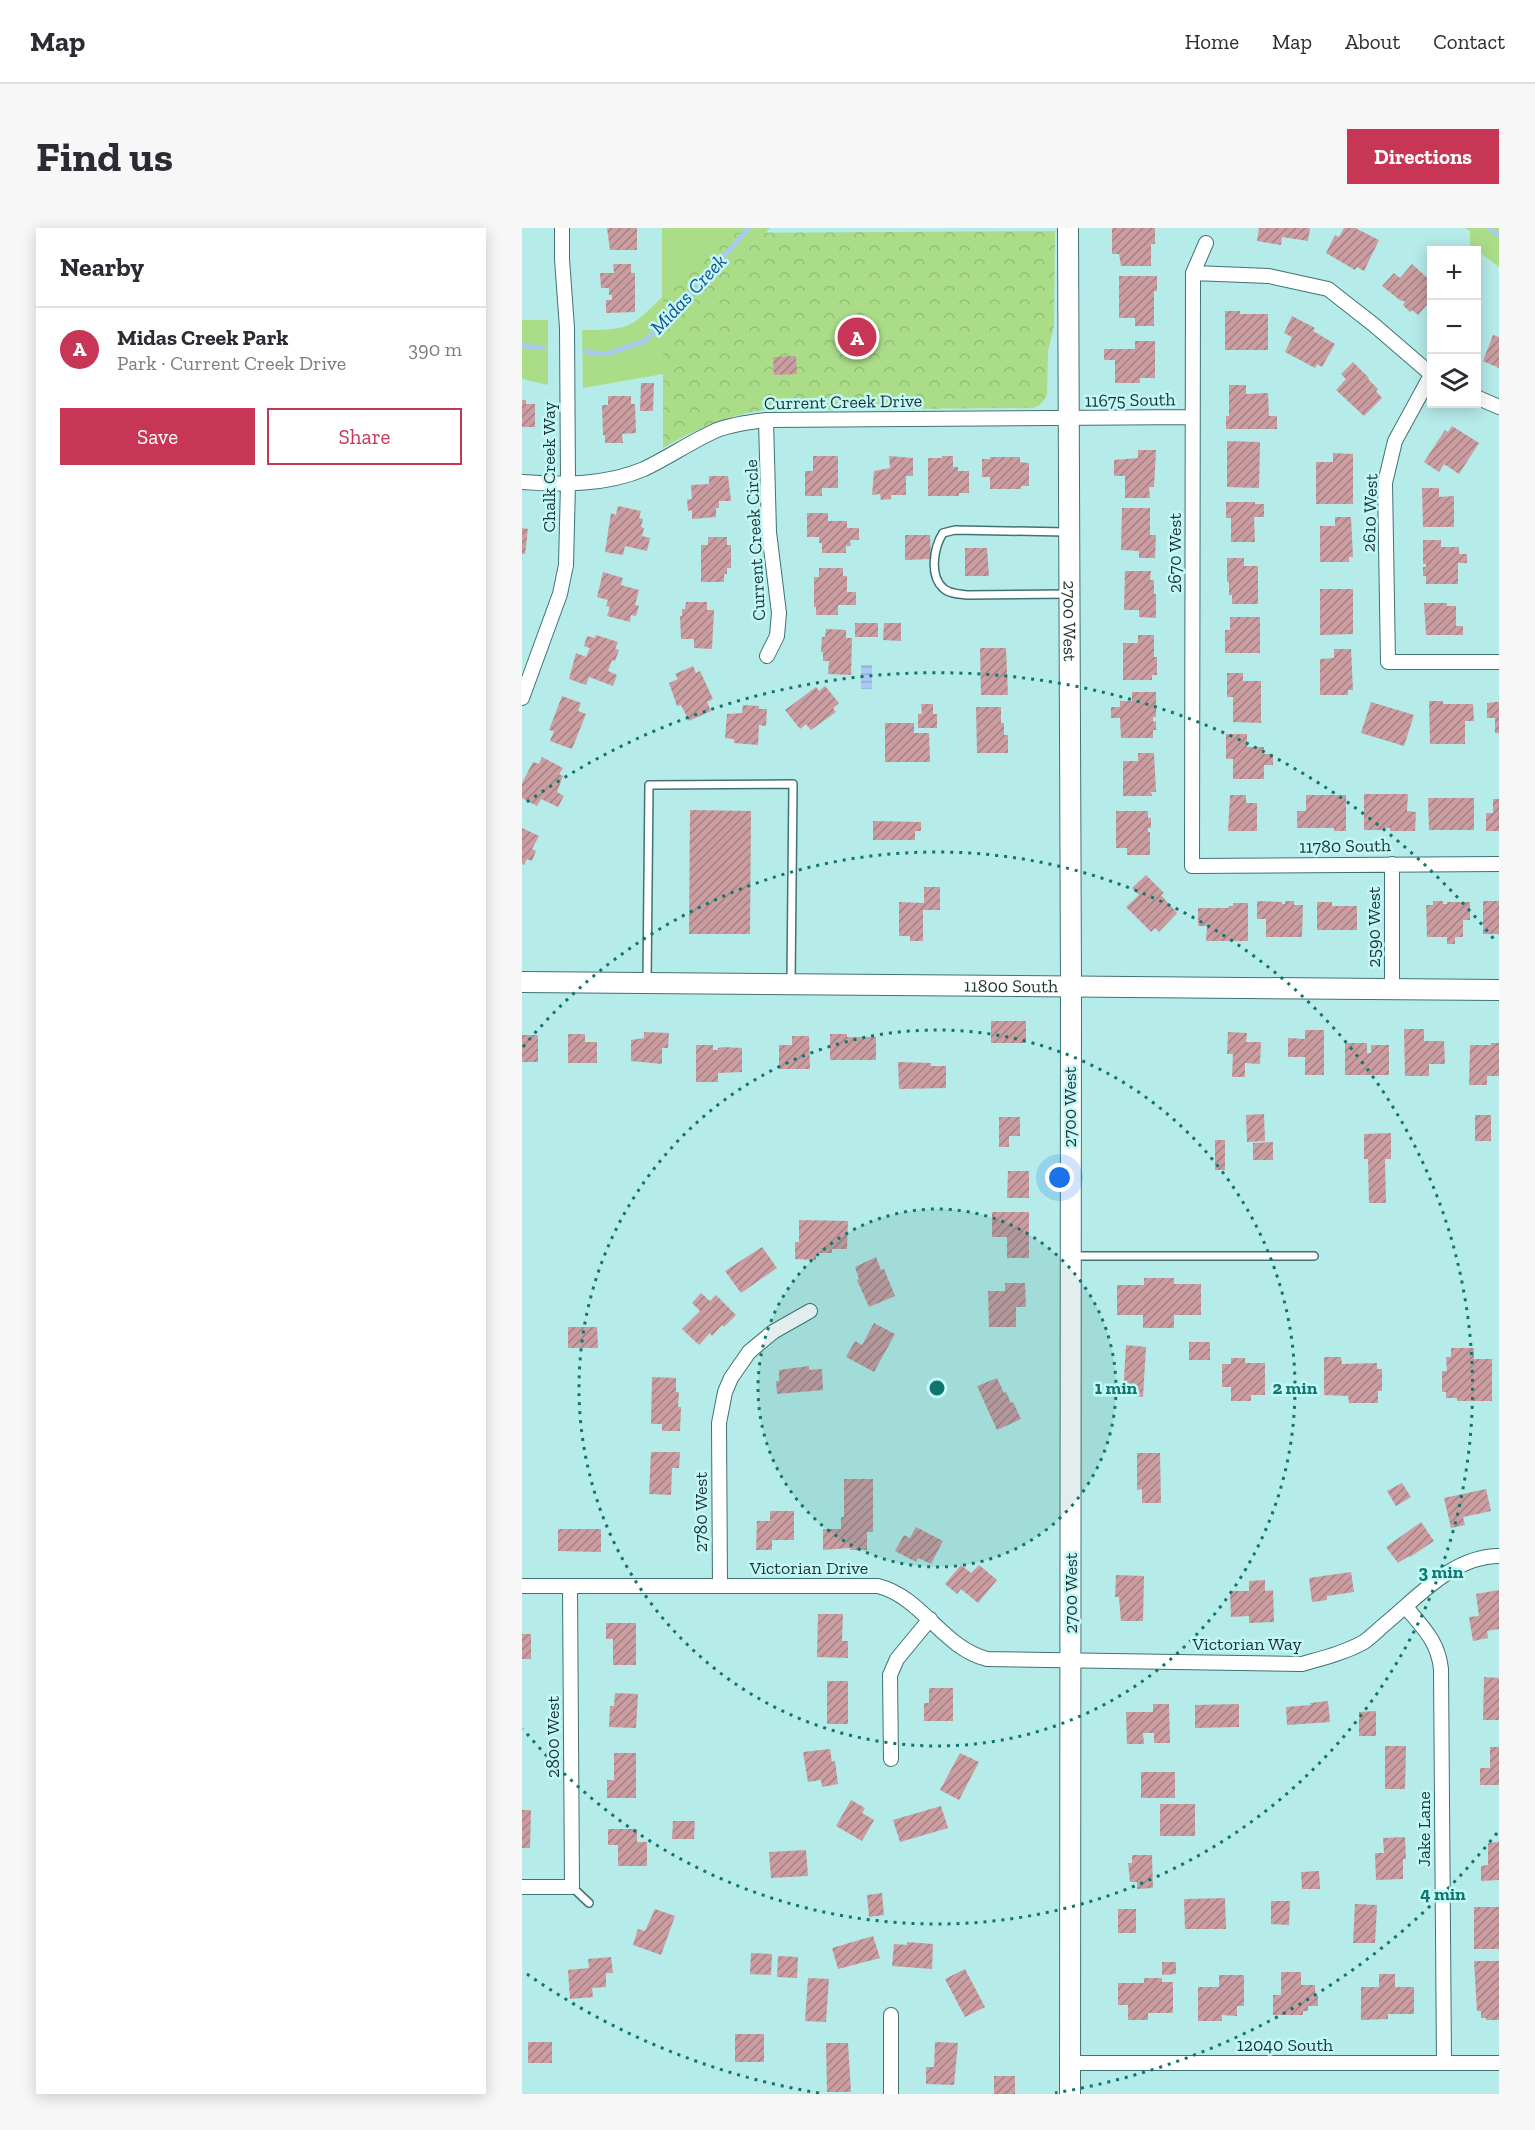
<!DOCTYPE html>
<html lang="en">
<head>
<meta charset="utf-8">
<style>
  body { margin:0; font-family:"Zilla Slab",serif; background:#f7f7f7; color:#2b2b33 }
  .controls { position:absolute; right:18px; top:18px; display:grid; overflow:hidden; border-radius:0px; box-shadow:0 3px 15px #0003 }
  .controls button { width:54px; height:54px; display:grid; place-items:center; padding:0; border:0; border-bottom:2px solid #e1e1e2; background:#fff; color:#2b2b33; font:30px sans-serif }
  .you { position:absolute; left:538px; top:950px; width:21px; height:21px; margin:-15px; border:4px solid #fff; border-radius:50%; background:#1a73e8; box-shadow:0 0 0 9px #1a73e833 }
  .badge { display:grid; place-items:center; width:39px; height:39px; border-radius:50%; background:#c73755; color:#fff; font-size:20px; font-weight:700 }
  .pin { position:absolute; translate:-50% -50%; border:3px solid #fff; box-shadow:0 2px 6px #0006 }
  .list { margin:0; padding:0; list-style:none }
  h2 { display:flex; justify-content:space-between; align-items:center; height:78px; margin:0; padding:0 24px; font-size:26px }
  h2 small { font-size:20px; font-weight:400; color:#7c7c81 }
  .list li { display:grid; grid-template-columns:39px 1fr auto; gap:18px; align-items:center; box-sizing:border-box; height:84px; padding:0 24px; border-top:2px solid #e1e1e2 }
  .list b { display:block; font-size:22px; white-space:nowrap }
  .list p { margin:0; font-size:20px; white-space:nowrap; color:#7c7c81 }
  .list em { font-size:20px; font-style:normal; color:#7c7c81 }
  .actions { display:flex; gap:12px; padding:18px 24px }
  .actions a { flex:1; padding:14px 0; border:2px solid #c73755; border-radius:0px; text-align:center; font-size:21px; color:#c73755 }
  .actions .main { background:#c73755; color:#fff }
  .icon { flex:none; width:33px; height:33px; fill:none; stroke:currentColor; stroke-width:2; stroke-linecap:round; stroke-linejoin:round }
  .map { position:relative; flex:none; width:977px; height:1866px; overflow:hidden; border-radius:0px }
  header { display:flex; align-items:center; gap:36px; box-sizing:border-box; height:84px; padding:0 30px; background:#fff; border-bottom:2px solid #e1e1e2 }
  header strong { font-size:28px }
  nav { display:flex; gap:33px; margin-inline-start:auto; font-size:21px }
  .intro { display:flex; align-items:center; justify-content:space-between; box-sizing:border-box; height:144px; padding:0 36px }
  h1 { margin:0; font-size:42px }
  .button { padding:15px 27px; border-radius:0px; background:#c73755; color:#fff; font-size:21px; font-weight:700 }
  main { display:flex; gap:36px; padding:0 36px }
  aside { flex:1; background:#fff; border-radius:0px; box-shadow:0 3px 15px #0003 }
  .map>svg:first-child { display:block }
  .grass { fill:#abdd89 }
  .forest { fill:url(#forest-crowns) }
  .water { fill:url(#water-rules) }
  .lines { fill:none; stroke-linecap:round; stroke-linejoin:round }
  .stream { stroke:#a9caf3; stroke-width:4.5 }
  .building { fill:url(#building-hatch) }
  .lane-casing { stroke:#407372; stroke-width:10 }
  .street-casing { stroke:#407372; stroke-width:16 }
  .secondary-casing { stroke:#407372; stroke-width:22 }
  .lane { stroke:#fff; stroke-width:7 }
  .street { stroke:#fff; stroke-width:14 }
  .secondary { stroke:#fff; stroke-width:20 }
  .ring { fill:none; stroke:#0f766e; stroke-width:3; stroke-dasharray:3 6 }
  .labels { text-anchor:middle; stroke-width:5; stroke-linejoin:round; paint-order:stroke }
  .street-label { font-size:18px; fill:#1e3433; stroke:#c2f9f7 }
  .water-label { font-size:20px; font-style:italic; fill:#165190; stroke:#c2f9f7 }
  .centre { fill:#0f766e; stroke:#c2f9f7; stroke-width:3 }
  .ring-label { font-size:18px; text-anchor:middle; font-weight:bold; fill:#0f766e; stroke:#c2f9f7; stroke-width:5; stroke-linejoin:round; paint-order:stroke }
</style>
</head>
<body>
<header>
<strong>Map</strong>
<nav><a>Home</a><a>Map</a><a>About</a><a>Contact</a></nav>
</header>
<div class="intro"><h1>Find us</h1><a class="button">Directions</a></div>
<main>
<aside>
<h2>Nearby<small></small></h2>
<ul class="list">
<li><span class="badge">A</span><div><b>Midas Creek Park</b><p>Park · Current Creek Drive</p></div><em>390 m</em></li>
</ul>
<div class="actions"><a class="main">Save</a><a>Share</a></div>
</aside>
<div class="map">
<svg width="977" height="1866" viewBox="0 0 977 1866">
  <defs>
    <pattern id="forest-crowns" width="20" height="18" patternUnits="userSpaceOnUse" patternTransform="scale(1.5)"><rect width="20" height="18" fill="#abdd89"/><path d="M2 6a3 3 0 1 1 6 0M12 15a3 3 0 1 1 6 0" fill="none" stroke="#93be77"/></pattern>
    <pattern id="water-rules" width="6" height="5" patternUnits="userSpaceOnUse" patternTransform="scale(1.5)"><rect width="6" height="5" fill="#a9caf3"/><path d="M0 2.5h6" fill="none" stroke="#91aed1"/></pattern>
    <pattern id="building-hatch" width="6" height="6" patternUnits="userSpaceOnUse" patternTransform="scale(1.5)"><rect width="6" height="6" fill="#cb9da1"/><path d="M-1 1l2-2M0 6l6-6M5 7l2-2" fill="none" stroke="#a48184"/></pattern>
  </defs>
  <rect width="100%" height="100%" fill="#b5ebe9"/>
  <!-- grass -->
  <path class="grass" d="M140,0H248L141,120V146L61,160L60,102C106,102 108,101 140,69Z
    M943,0H977V39L948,17V3Z
    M0,92H26V157L0,151Z"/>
  <!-- forest -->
  <path class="forest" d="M533,3L532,98L526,123L525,167L518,177L511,180L241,182C204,188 173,201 141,220V69L198,5Z"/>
  <!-- water -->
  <path class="water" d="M339,437H350V461H339Z"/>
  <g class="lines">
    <!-- stream -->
    <path class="stream" d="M967,0L977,8
      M0,118L22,120
      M63,124L84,126L123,113L156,80L227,0"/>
  </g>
  <!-- building -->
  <path class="building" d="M85,0H115V22H88Z
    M590,0H633V16H629V38H599L597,26H590Z
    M737,0H788L786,13L760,9L759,17L735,13Z
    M822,0H833L857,12L842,43L835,39L833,42L804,25L813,7L817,9Z
    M91,36H109V45H113V84L84,85V72H90V67H87V60H79L78,45H92Z
    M890,36L910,54V71L896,87L890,82L888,84L881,77L883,74L880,72L879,73L860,58L872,45L878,50Z
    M597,48H635V63H632V98H613V90H597Z
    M703,83H718V86H746V122H703Z
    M770,88L793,100L791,103L813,116L800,139L795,136L793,140L763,124L770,109L762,105Z
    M971,107L977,109V140L961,133Z
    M613,113H633V150H618V155H593V132H582V121H613Z
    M274,128L275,146L252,147L251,129Z
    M831,134L847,150L846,151L856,161L854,163L860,170L842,188L814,162L824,151L819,146Z
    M119,155H132L131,183H118Z
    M707,157H724V166L746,165L747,188H755V201H704V188H707Z
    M86,168H109V176H113L114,205L100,206L101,215H83V207H81L80,177H86Z
    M0,172H4V176H13V199H0Z
    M930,198L957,215L937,246L922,236L917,244L902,234L923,202L926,204Z
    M705,213L738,214L737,260L705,259Z
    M616,222H634L632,259H627L628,270H603V248H592V232L616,230Z
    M811,225L831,226V276H794V234H811Z
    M291,228H316V260H300V268H283V243H291Z
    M367,228L391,230V248H384V267H369V271L359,272L358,266L350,267L352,243L368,240Z
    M420,228H431V239H436V243H447V265H437V268H406V230H420Z
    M468,229H498V234L507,235V258H499V261H468V249H460V231H468Z
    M187,248H206L209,273H197V280H194V289L170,291V282L166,283L165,272L170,271L169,257L187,256Z
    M900,260H917V269L932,268V299H901Z
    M704,274H733V276H742V289H732L733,314H709V290H704Z
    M96,278L119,283L117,290L121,291L119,299L122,300L120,308L128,310L125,323L103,318L101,327L83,324L89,285L94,287Z
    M600,280H628V307H634L633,330H617V323L599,322Z
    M285,285H306V293H325V300H337V312H328L329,318H324V325H300V315H297V309H285Z
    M813,289H829L831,329H827V334H798V298H813Z
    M0,300L6,301L3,326H0Z
    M383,307H408L409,331L383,332Z
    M186,309H205V317H209V340H205V346H202V354H179V317H186Z
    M901,312H919V319H937V326H945V335H936V356H904V348H901V339H904V336H901Z
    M443,320H465L467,348H443Z
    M705,330H722V338H736V376H710V367H707V354H705Z
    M297,340H321V348H325V364H334V377H316V387H294V379H292V349H297Z
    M603,343H629L628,352H632V366H634V390L617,389V382H602Z
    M81,344L101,350L99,357L117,362L113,377L117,378L114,388L109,387L108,394L85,388L88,379L84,378L86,372L75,369Z
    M798,361H831V406L798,407Z
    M164,374H185V382H192L190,421L172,420V411H159L158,388H160V381H163Z
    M902,375H925V378H934V398H941V407H904Z
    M708,389H738V425H703V402H708Z
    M333,395H356V409H333Z
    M362,395H379V413L361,412Z
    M304,401L324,402V410H330L329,447L306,446L307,433H301V424H299L300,409H303Z
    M74,407L96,414L93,421L97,422L93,433L90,432L86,443L95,447L91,458L67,449L64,457L47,451L54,425L64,429L68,420L62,418L65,408L73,410Z
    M616,407H632V429H635V447H630V452H601V415H616Z
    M458,420H484L486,467H459Z
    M812,421H829L831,462H826V467H798V431L812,430Z
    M171,438L174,445L178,443L191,471L185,474L189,483L167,493L159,477L155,478L147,455L156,451L153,446Z
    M705,445H721V453H739V495L711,494V469H705Z
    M303,458L317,475L311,480L314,484L289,502L284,496L278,501L263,482L294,459L297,463Z
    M610,464H634V489H631V494L634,493V502H631V510H599L598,490H589V479H598V473H610Z
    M40,468L59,475L56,483L64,486L50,521L28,513L32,503L27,502Z
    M907,473H921V476H951L952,493H943V516H908Z
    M849,474L892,487L882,518L839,505Z
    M973,474H977V505H973V490H965V475Z
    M399,476H411V486H415V500H396V486H400Z
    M221,477L237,478V481H245L244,498L237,497L236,517L212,515V511L203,510L205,486L220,485Z
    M454,479H479V495H482V507H486V525H455Z
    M363,495H392V505H407L408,534H363Z
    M704,506H725V519H742V526H751V537H742V551H711V531H704Z
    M616,525H632L634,564H629L630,568H601V533H616Z
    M20,529L41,540L37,546L41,548L35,564L42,568L36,579L19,571L15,578L0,570V555L11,534L17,536Z
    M842,566H886L885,583L894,584L893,603H868V600H862V602H842Z
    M708,567H724V575H735V603H706Z
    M784,567H824V603H812V600H775V583H784Z
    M906,570H952V602H907Z
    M971,571H977V603H964V585H971Z
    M168,582L229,583L228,706H167Z
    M594,583H626V590H629V600H626V604H628V627H605V620H594Z
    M351,593L399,594V603H393V612H351Z
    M0,600L17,608L10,621L14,623L10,633L5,631L2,637L0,636Z
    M624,647L642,665L639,667L655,685L637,704L633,700L629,704L604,679L617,667L610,660Z
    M402,659H418V682H401V713H388V708H377V674L402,675Z
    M735,673L760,674V676H763V673H772V677H781L780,709H744V691H735Z
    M911,673H921V676H925V674H948V692H941V709H933V716H925V709H905L904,677H911Z
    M961,673H977V706H961Z
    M795,674H810V678H835V702H795Z
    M711,675H726V713H684L685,698H676V680H707V678H711Z
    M469,793H504V815H469Z
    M882,801H902V813H922L923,836H907V848H883Z
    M783,802H802V847H783V829H766V810L783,811Z
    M122,804L147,805L146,820H140V836L109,833V812L122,810Z
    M706,804L725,805L724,814H739L738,836L723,835V849H710L711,826H705Z
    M46,806H63V814H75V835H46Z
    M308,806H325V809H354V832H308Z
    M0,807H16V834H0Z
    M270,808H287L288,841H257V817H270Z
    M823,815H845V825H849V817H867V847H823Z
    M969,815H977V848H965V857H947L948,817H969Z
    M174,817H191V822H196V820L202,819L220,820V844L196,845V854H174Z
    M376,834L409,835V838H424V860L377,861Z
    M742,886L743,913L725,914L724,887Z
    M953,887H969V913H953Z
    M477,889H498V908H487V919H477Z
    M869,905V931H863L864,975H847L846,931H842V906Z
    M693,912H703V942H693Z
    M751,914V932H731V915Z
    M486,943H507V970H485Z
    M470,984H507V1030H485V1009H470Z
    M277,992L326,993L325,1021H310V1025H294V1032L273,1031V1014H277Z
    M240,1019L255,1040L219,1065L203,1043Z
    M354,1029L359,1042L362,1041L373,1068L347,1079L335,1052L337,1051L333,1039Z
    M622,1050H652V1056H679V1087H652V1100H621V1087H595V1057H622Z
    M483,1055H503L504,1079H494V1099H467L466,1063H483Z
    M179,1065L188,1073L194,1067L214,1087L202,1099L200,1097L190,1108L188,1105L177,1117L160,1101L178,1083L170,1075Z
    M352,1095L373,1106L352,1144L324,1129L333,1113L340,1117Z
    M46,1099H75L76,1120H46Z
    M667,1114H688V1132H667Z
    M604,1117L624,1119L621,1169L601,1167Z
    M929,1120H952V1131H970V1173H935V1170H924V1164H920V1143H925L924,1129H929Z
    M802,1129H819L820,1136L855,1135V1141H860V1163H856V1175H827L826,1168L802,1167Z
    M709,1130H723V1135H743V1167H729V1173H709V1159H700V1136H709Z
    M287,1138V1142L300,1141L301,1162L255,1166L254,1153H257V1142Z
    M130,1149L154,1150V1164H157L156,1179H159L158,1203H140V1196H129Z
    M475,1150L482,1165L484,1164L489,1175L491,1174L499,1191L475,1202L455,1158Z
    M129,1224H158L157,1240H150L149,1267L127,1266Z
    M615,1225H638L639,1275H620V1261L615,1262Z
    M322,1251H351V1304H345V1322H328V1320L301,1322V1301H319V1289H322Z
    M880,1255L889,1269L874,1278L865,1263Z
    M964,1261L969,1283L941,1289L943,1297L929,1300L922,1270Z
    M248,1283H272V1312H250V1322H234L235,1293H248Z
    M899,1294L912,1313L888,1329L887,1328L876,1335L864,1319Z
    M394,1299L421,1313L409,1336L396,1330L394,1334L373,1323L382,1307L388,1310Z
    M36,1301H79V1324L36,1323Z
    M439,1337L449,1345L457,1337L475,1352L456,1375L439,1361L435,1366L423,1356Z
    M829,1344L832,1364L805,1368V1372L790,1374L787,1350Z
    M594,1347L622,1348L621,1393H599L597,1369H593Z
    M743,1352V1363L751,1362L752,1394L727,1395V1388L709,1389L708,1363H727V1353Z
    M977,1362V1401L965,1403L966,1410L951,1413L947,1389L957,1388L954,1366Z
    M296,1386H321L320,1413H326V1430L295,1429Z
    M84,1395H114V1437H91V1411H84Z
    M0,1406H9V1431H0Z
    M962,1449L977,1450V1492H961Z
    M305,1453H326V1496H305Z
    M407,1460H431V1493H402V1475H407Z
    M93,1465L116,1466L114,1500L87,1499L88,1478H92Z
    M806,1473L808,1494L765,1497L764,1479L789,1477L788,1475Z
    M631,1476H647L648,1515H632V1505H621L622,1516H605L604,1484H631Z
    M717,1476V1499L673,1500V1477Z
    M854,1483V1508H837V1484Z
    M863,1518H884L883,1561H863Z
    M968,1519H977V1557H958V1540H968Z
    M308,1521L310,1534L313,1533L316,1556L300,1559L299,1552L286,1554L281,1524Z
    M92,1525H114V1570H85V1552H92Z
    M438,1525L457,1534L437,1572L418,1562Z
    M619,1544H653V1570H619Z
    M329,1572L343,1580L340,1585L352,1592L340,1613L314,1598Z
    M638,1576H673V1608H638Z
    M419,1578L426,1600L378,1614L371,1592Z
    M0,1582H9L8,1620H0Z
    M151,1593H173L172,1611H150Z
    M86,1601H115V1614H125V1638H96V1617H86Z
    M883,1609L884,1631H881V1651L854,1652L853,1625H862L861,1610Z
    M977,1614V1652L959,1653V1638L966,1637V1615Z
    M284,1622L286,1648L249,1650L247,1624Z
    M610,1627H630L631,1660L615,1661V1654H608L606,1635H610Z
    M797,1643L798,1661H780L779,1644Z
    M360,1665L362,1687L347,1689L345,1667Z
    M703,1670L704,1701H663L662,1671Z
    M749,1673H768L767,1697L749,1696Z
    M833,1676L855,1677L853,1715H831Z
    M952,1679H977V1721H952Z
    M133,1681L153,1688L139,1727L111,1717L116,1701L123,1703Z
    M596,1681H614V1705H596Z
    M351,1708L358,1730L316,1741L310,1720Z
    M385,1714L411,1716L410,1741L370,1738L372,1716L385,1717Z
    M229,1725L250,1726L249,1747L228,1746Z
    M256,1728L276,1729L275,1750L255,1749Z
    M89,1729L91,1745H84V1759L70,1760L71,1769L48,1771L46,1742L67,1740L66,1731Z
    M952,1733H977V1792H964V1790H959V1783H955Z
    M640,1734H654V1746L640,1747Z
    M443,1741L463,1779L443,1789L423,1751Z
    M759,1744H779V1757H793V1768H796V1778H786V1783H781V1787H751V1767H759Z
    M857,1746H873V1759H892V1786H866V1791L839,1792V1759H857Z
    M697,1747H722V1778H715V1788L700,1787V1793H676V1759H697Z
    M286,1750L307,1751L304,1794L283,1793Z
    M622,1750H640V1754H651V1785H626V1792H606V1777H596V1755H622Z
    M213,1806H242V1834H213Z
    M6,1814H30V1835H6Z
    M413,1814L436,1815L432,1857L404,1856V1839H412Z
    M304,1815H326L329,1864H305Z
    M472,1848H493V1866H472Z"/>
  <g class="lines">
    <defs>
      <path id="lane" d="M544,304L433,302L421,305C412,319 407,347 421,360C427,366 438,366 445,367L547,366
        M125,753L127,557L271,556L269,754
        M550,1028H792
        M50,1659L67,1675"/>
      <path id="street" d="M684,15L671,45L670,638L977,636
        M671,45L747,48L806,61L852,97L910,147
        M909,147L873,213L863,255L866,434H977
        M954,169L977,179
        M244,192L247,304L257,385L255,408L245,428
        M0,254C40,257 85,257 122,241C147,229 170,213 195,202C211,196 228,194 244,192L670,189
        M0,470L38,366L44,337L46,256L45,100L40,31V0
        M870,636V763
        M0,1358H356C400,1369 421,1420 465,1431L780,1436C801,1430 822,1425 842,1414C849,1409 856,1402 863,1396C896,1369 931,1328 977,1328
        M198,1358L197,1195L203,1164L209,1150L227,1124L251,1104L288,1083
        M884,1379C901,1400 916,1413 919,1441L922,1835
        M369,1531L368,1447L375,1431L408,1391
        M0,1659H50L48,1358
        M369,1787V1866
        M548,1835H977"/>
      <g id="secondary">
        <path id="s1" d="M546,0L549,760L548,1866"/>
        <path id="s2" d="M0,754L977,762"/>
      </g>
    </defs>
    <!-- lane casing -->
    <use href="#lane" class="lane-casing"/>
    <!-- street casing -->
    <use href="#street" class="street-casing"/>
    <!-- secondary casing -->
    <use href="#secondary" class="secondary-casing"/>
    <!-- lane -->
    <use href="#lane" class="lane"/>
    <!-- street -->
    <use href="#street" class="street"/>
    <!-- secondary -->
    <use href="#secondary" class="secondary"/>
  </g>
  <!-- distance rings -->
  <circle cx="415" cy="1160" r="179" fill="#0f766e" fill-opacity=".12"/>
  <g class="ring">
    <circle cx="415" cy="1160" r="179"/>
    <circle cx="415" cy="1160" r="358"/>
    <path d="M1 819A536 536 0 1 1 1 1501"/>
    <path d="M975 1605A715 715 0 0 1 533 1865M297 1865A715 715 0 0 1 5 1746M5 574A715 715 0 0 1 975 715"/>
  </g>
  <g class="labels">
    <!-- street labels -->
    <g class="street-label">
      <text transform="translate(608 172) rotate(-1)" y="6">11675 South</text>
      <text transform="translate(321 174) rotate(-1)" y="6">Current Creek Drive</text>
      <text transform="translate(27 239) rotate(-90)" y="6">Chalk Creek Way</text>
      <text transform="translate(848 285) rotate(-88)" y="6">2610 West</text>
      <text transform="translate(233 312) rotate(-93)" y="6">Current Creek Circle</text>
      <text transform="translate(653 325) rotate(-90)" y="6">2670 West</text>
      <text dy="6" stroke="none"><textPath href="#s1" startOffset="393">2700 West</textPath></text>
      <text transform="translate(823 618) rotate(-1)" y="6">11780 South</text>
      <text transform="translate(852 699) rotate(-90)" y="6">2590 West</text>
      <text dy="6" stroke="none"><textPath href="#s2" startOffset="489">11800 South</textPath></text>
      <text transform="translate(548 879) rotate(-90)" y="6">2700 West</text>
      <text transform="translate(179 1284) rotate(-90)" y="6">2780 West</text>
      <text x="287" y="1346">Victorian Drive</text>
      <text transform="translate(549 1365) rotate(-90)" y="6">2700 West</text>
      <text x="725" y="1422">Victorian Way</text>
      <text transform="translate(31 1509) rotate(-90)" y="6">2800 West</text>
      <text transform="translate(902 1601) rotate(-90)" y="6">Jake Lane</text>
      <text x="763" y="1823">12040 South</text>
    </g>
    <!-- water labels -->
    <g class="water-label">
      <text transform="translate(166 66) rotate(-47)" y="7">Midas Creek</text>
    </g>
  </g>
  <circle cx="415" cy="1160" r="9" class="centre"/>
  <g class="ring-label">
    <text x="594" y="1166">1 min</text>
    <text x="773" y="1166">2 min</text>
    <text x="919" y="1350">3 min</text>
    <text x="921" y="1672">4 min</text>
  </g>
</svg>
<div class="controls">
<button>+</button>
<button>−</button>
<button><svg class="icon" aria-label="layers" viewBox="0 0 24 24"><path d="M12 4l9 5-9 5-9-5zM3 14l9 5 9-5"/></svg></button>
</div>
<div class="you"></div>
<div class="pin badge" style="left:335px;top:109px">A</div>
</div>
</main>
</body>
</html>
